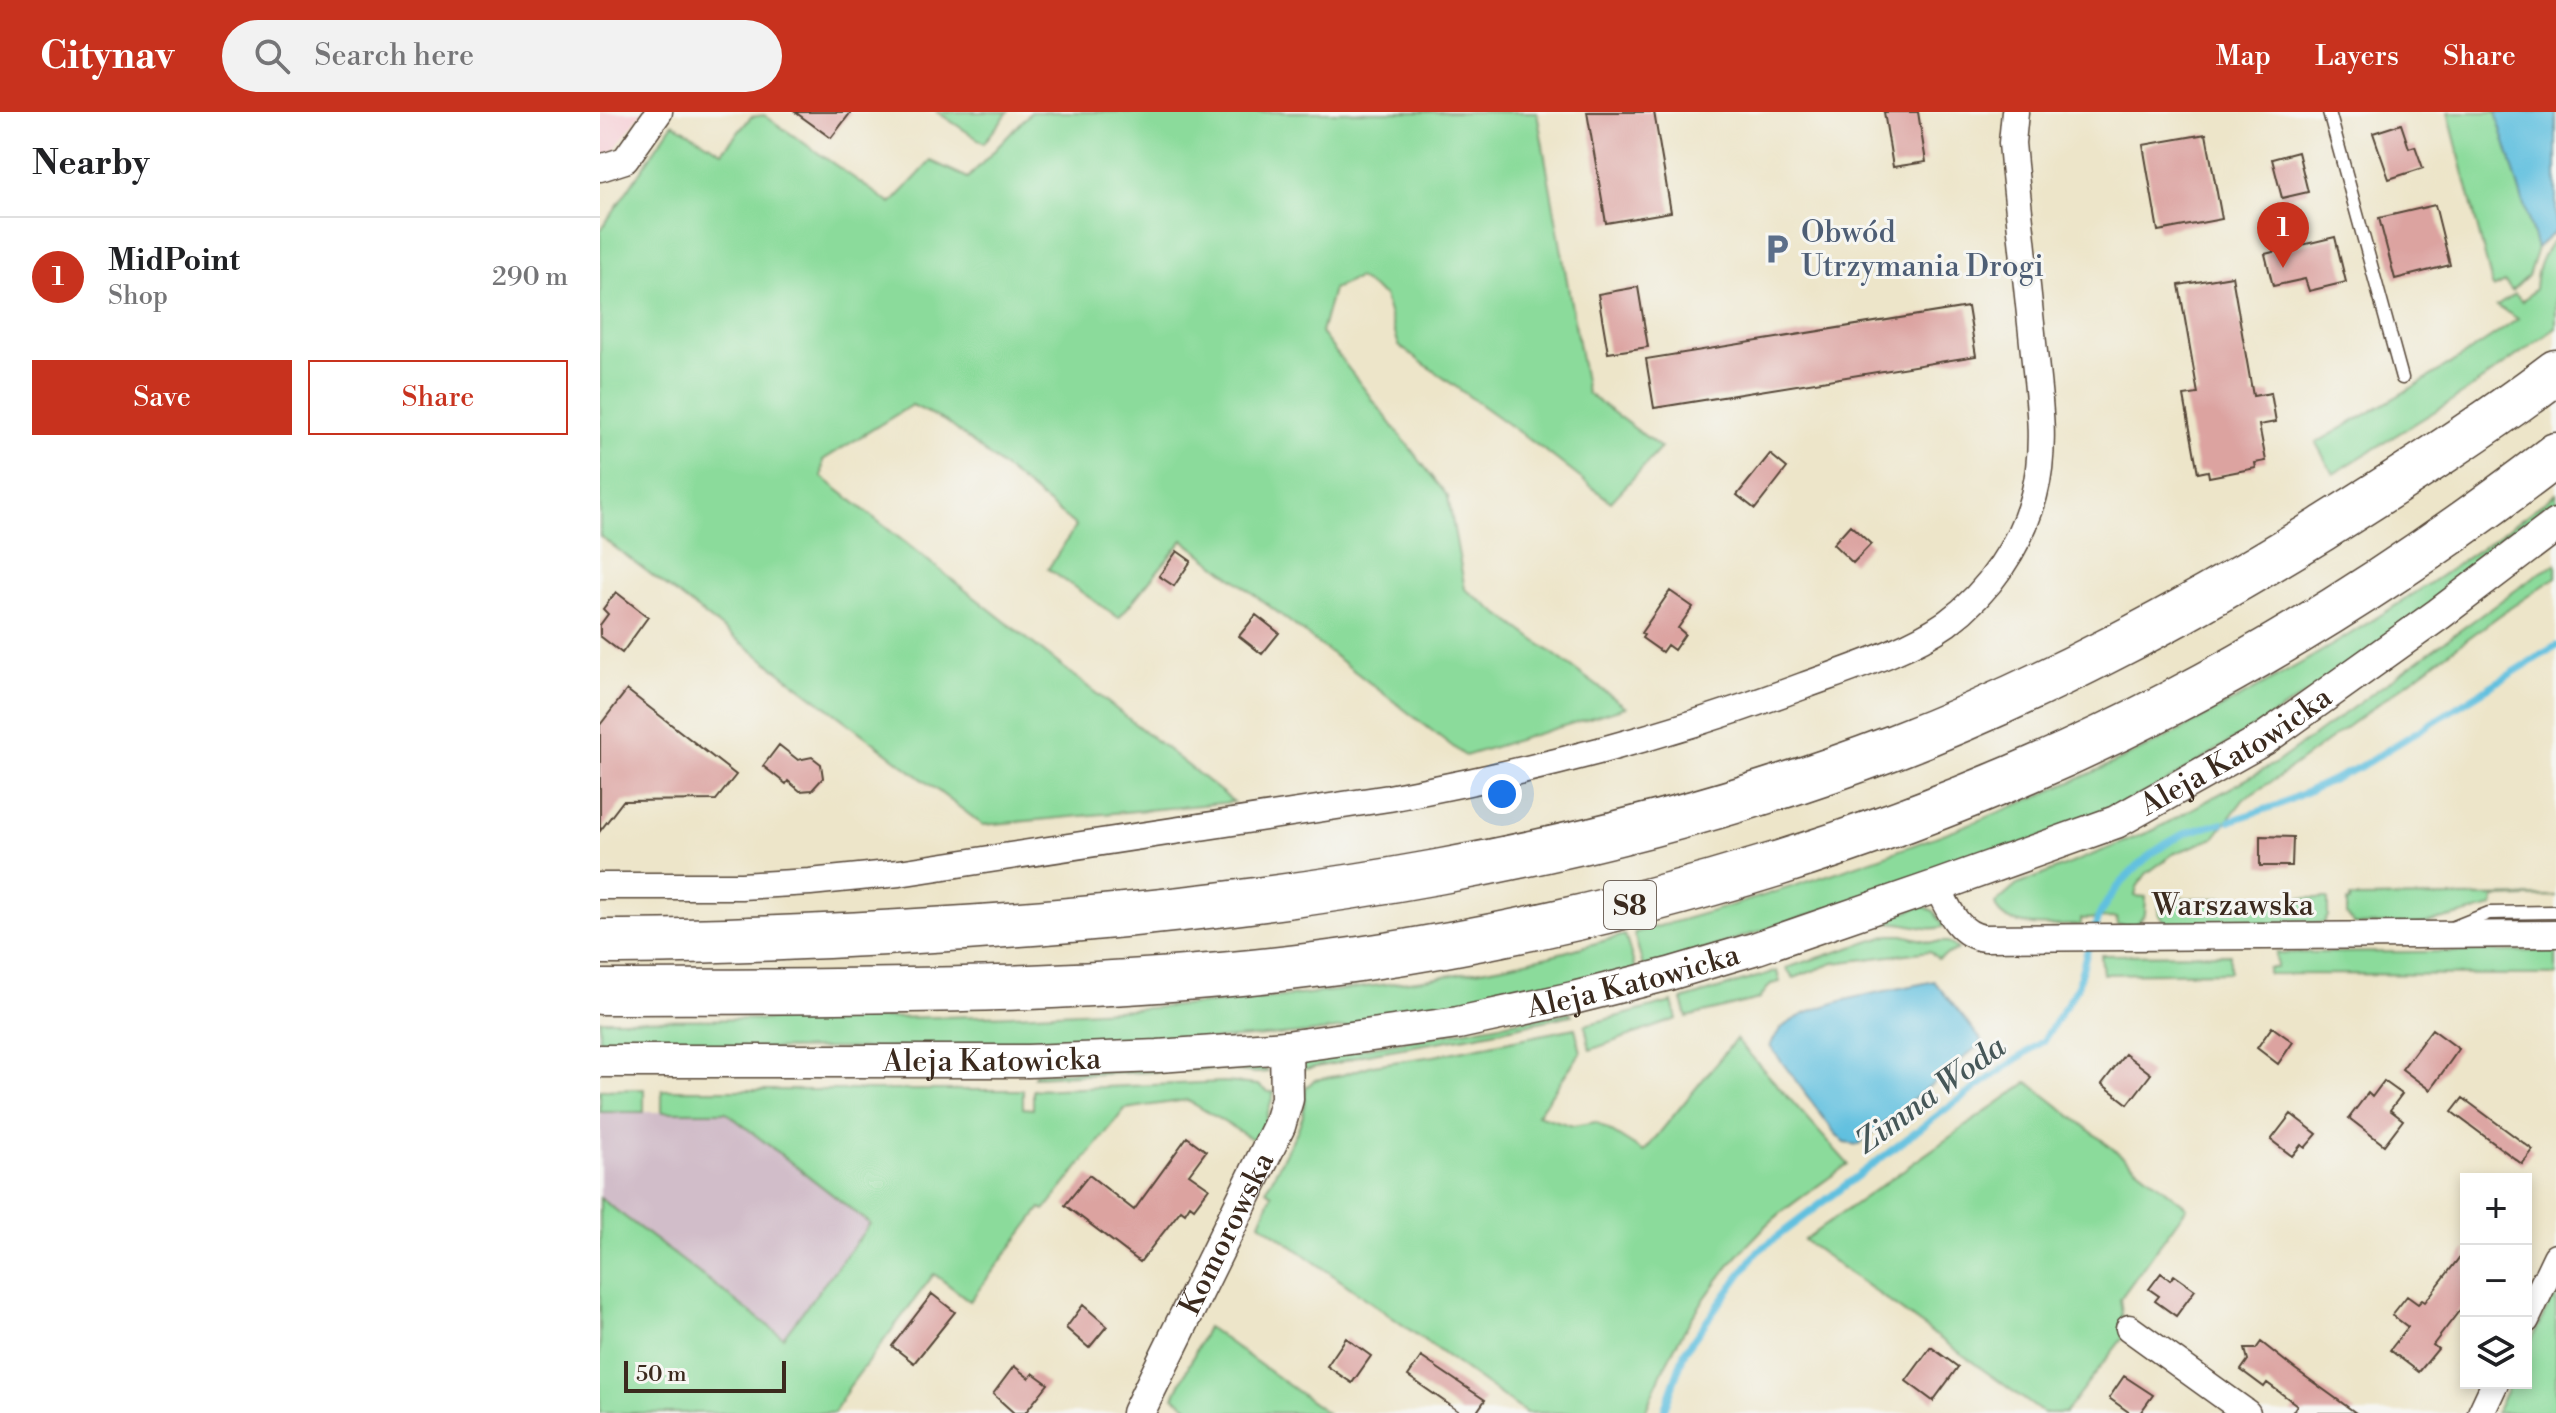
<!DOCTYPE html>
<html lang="en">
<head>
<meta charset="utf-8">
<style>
  body { margin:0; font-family:"Libre Bodoni",serif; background:#f2f2f2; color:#202124 }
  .controls { position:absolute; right:24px; bottom:24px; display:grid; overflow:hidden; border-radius:0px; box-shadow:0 4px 12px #0003 }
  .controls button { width:72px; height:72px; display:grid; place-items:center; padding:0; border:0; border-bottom:2px solid #e0e0e0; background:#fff; color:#202124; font:40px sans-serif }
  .scale { position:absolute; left:24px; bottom:20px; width:162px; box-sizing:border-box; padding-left:8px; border:4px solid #3b2a1e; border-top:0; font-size:22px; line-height:28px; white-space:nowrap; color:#3b2a1e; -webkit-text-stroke:6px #f6f6f2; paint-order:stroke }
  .you { position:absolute; left:902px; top:682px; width:28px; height:28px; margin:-20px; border:6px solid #fff; border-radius:50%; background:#1a73e8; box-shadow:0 0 0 12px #1a73e833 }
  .badge { display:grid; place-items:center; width:52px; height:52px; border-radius:50%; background:#c8321e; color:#fff; font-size:26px; font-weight:700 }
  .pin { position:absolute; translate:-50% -66px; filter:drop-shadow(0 2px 4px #0008) }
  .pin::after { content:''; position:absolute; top:42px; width:28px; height:24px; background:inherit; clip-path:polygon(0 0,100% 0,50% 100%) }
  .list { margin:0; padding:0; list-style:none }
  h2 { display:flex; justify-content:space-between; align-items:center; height:104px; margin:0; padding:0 32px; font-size:34px }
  h2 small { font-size:26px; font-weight:400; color:#757577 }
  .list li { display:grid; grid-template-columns:52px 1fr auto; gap:24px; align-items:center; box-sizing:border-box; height:120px; padding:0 32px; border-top:2px solid #e0e0e0 }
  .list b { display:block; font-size:30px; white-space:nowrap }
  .list p { margin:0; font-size:26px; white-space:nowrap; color:#757577 }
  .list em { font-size:26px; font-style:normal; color:#757577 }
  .actions { display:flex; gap:16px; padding:24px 32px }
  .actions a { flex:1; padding:18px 0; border:2px solid #c8321e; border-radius:0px; text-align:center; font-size:28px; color:#c8321e }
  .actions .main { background:#c8321e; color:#fff }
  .icon { flex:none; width:44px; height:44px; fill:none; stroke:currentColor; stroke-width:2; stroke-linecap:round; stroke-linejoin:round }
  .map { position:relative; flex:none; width:1956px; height:1301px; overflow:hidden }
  header { display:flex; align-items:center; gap:48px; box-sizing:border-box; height:112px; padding:0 40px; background:#c8321e; color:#fff }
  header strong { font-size:38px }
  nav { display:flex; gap:44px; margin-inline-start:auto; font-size:28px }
  .search { width:560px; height:72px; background:#f2f2f2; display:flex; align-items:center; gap:20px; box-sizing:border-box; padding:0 28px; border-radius:44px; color:#757577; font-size:30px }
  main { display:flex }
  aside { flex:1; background:#fff }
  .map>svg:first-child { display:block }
  .built { fill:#f6cfd6 }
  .industrial { fill:#d1bdc9 }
  .green { fill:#8bdb9b; stroke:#63825c; stroke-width:2 }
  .water { fill:#60c0df; stroke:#4e757e; stroke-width:2 }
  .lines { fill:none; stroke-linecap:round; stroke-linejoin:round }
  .stream { stroke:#60c0df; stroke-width:7 }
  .building { fill:#dca3a0 }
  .service-casing { stroke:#564638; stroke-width:15 }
  .minor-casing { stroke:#564638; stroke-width:29 }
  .tertiary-casing { stroke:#564638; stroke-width:35 }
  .motorway-casing { stroke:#564638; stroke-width:47 }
  .service { stroke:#fff; stroke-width:12 }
  .minor { stroke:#fff; stroke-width:26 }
  .tertiary { stroke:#fff; stroke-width:32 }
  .motorway { stroke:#fff; stroke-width:44 }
  .labels { text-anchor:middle; stroke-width:6; stroke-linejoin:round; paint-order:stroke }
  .shield { fill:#f6f6f2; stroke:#73675e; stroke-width:2 }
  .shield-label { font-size:28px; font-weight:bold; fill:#3b2a1e }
  .service-label { font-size:30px; fill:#4e5e75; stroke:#f6f6f2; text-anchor:start }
  .street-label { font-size:30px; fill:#3b2a1e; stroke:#f6f6f2 }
  .water-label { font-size:32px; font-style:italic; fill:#465758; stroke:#f6f6f2 }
</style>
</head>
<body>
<header>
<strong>Citynav</strong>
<div class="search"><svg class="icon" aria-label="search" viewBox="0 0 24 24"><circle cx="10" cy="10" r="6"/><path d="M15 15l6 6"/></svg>Search here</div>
<nav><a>Map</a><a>Layers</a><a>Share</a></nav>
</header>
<main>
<aside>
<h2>Nearby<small></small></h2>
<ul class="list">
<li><span class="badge">1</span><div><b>MidPoint</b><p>Shop</p></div><em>290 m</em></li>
</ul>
<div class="actions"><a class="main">Save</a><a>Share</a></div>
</aside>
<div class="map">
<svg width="1956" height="1301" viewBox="0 0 1956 1301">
  <rect width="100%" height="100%" fill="#f6f6f2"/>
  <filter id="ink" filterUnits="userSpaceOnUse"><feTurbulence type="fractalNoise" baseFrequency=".0125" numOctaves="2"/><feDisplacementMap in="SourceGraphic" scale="16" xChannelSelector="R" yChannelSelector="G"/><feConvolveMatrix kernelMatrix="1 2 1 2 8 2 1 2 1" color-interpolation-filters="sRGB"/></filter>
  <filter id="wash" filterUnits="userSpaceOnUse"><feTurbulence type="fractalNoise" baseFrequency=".006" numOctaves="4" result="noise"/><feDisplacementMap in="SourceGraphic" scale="32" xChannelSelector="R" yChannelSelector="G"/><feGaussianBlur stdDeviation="1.8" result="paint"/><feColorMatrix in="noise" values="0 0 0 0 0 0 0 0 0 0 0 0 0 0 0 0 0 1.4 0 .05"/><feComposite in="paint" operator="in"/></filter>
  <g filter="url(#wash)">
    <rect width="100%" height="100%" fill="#ede5c9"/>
    <!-- built -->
    <path class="built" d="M0,0H42L0,57Z"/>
    <!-- industrial -->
    <path class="industrial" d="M0,1000H126L271,1112L183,1225L0,1086Z"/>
    <!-- green -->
    <path class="green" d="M337,0H408L384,31Z
      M431,0H937L987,281L1061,336L1011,390L952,344L799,234L784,184L758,166L733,177L721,221L848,385L865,477L1026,595L865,644L583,428L519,506L448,457L476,414L347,310L312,293L223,348L222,365L634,690L383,713L0,424V119L73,11L122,40L151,5L164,3L291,92L331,49L368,66Z
      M1848,0H1896L1937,136L1928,164L1912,179L1905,170L1893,176Z
      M1956,127V216L1858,285L1733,362L1716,331C1785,292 1853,253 1918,207L1897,194L1915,182L1922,190L1935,177C1936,157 1941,141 1956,127Z
      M1956,381V402L1730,567L1555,677L1434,728L1044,858L1034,821C1210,774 1381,714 1546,636C1571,624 1596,610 1620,596C1738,534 1850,462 1956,381Z
      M1956,452V465L1900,503L1677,666L1644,687L1614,726L1573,742L1546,762L1537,775L1535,784L1546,785L1545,802L1536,813H1517L1516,806L1481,807V813C1458,813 1402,820 1395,792L1417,773L1554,718L1676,651L1938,462Z
      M1956,784L1894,786L1893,795L1823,812L1755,813L1747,803V790H1750V786Z
      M1559,786H1728V804L1724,811L1568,814L1559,802Z
      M1323,794L1334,799L1344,814C1327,822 1306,808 1288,811C1258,815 1214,834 1184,844L1185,841Z
      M1025,823L1036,859L852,901L708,921L490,936L0,937V908C255,907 512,909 765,875C825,867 886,859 944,845C971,839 998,830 1025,823Z
      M1290,823H1303L1330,830H1348L1358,837L1338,847L1330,839L1234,851L1194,866L1186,856Z
      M1956,839V863L1668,862V856H1677L1676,841Z
      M1630,842V860L1503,862L1501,843Z
      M1177,859L1180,870L1171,872L1159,887L1087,905L1082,888Z
      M1072,890L1077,907L990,938L985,913Z
      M969,900L972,903L878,923L761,943L738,951L700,958L705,947Z
      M975,916L981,940L937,1003L973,1014L996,1010L1044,1040L1136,927L1248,1052C1219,1074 1185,1094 1160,1120C1112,1167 1067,1238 1045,1301H926L660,1111L672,1082L666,1078L697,1019L703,1003L706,976L714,968L742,963L773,953L834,944Z
      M660,953L668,960L656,961L620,957L434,965L436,961Z
      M625,970L658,973L669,980H674L659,1031L587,988L525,997L445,1098L441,1096L370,1189L334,1162L249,1275L234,1301H0V1086L183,1225L270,1112L126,1000H62V978H423V996L433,997V978Z
      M1428,970L1587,1095L1520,1187L1525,1223L1465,1301H1443L1204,1128Z
      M44,977V1000H0V978Z
      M1956,1178V1301H1896L1910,1271H1926V1239Z
      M607,1215L612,1218L727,1301H597L574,1285Z"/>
    <!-- water -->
    <path class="water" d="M1896,0H1956V119L1937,136Z
      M1334,869L1383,930L1258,1033L1245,1031L1235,1021L1170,934C1174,927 1178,918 1184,914C1223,886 1288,880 1334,869Z"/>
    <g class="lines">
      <!-- stream -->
      <path class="stream" d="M1630,709L1678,693L1760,655L1956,534
        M1493,820C1503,783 1545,741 1580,724C1593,717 1608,715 1622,711
        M1063,1301L1085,1239L1157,1140L1350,994L1443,929L1477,876L1489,832"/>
    </g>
    <g id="blocks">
      <!-- building -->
      <path class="building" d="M195,0H251L231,26Z
        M987,0H1054L1071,100L1006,111Z
        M1284,0H1318L1326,50L1293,55Z
        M1801,12L1809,36L1815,34L1823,56L1789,67L1773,21Z
        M1606,22L1622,107L1558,119L1543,33Z
        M1698,40L1708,80L1682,86L1672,47Z
        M1835,93L1850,153L1795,167L1779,106Z
        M1735,125L1746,170L1709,179L1705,167L1673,174L1665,142Z
        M1632,164L1653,284L1671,281L1676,310L1659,313L1666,349L1655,351L1656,356L1609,365L1608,359L1598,361L1584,284L1598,282L1579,173Z
        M1038,175L1048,235L1008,241L998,182Z
        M1368,195L1376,244L1054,296L1046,247Z
        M1170,342L1187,356L1155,397L1137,383Z
        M1250,413L1271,432L1253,451L1233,432Z
        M577,439L591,449L574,474L559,464Z
        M1070,479L1093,495L1078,516L1085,522L1074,538L1067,533L1062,540L1042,526L1044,523L1041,521Z
        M16,480L48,505L22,541L0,524V513L8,502L3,497Z
        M656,503L679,521L662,542L639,524Z
        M27,578L136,663L116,688L23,689L0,719V613Z
        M179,633L198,648L212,645L221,652L223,666L212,678L200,679L188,669L186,672L163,654Z
        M1660,724L1693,725L1692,754H1660Z
        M1672,915L1693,930L1678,952L1657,936Z
        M1832,917L1859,937L1830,978L1802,957Z
        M1525,942L1551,962L1528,992L1502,972Z
        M1784,969L1802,982L1790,998L1803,1008L1784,1033L1749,1006L1768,981L1772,985Z
        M1863,986L1933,1038L1922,1052L1852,1000Z
        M1691,1002L1717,1022L1705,1036L1701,1033L1692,1044L1671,1028Z
        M587,1025L606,1039L589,1062L609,1076L594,1096L590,1093L585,1101L581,1098L540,1150L465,1093L489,1063L534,1098Z
        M1866,1137V1190L1833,1233L1838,1237L1819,1260L1790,1238L1808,1215L1792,1203L1807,1184L1818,1192L1822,1188L1825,1190Z
        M1561,1161L1570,1168L1574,1163L1595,1178L1576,1204L1555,1189L1559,1184L1549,1177Z
        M332,1182L355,1200L314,1251L292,1234Z
        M483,1193L507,1214L489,1236L466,1216Z
        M746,1226L771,1244L752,1271L727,1254Z
        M1661,1230L1695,1257L1756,1301H1692L1697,1293L1667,1271L1664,1275L1641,1258L1648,1248L1645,1237H1656Z
        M1331,1235L1358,1255L1333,1289L1306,1269Z
        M821,1245L885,1288L876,1301H861L808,1264Z
        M414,1254L429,1266L433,1261L448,1272L425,1301H414L393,1282Z
        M1524,1264L1553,1283L1540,1301H1530L1509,1286Z"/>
    </g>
  </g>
  <g filter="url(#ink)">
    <use href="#blocks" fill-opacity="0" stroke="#564638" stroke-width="2"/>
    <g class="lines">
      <defs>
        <path id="service" d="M1729,0L1802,266
          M1854,815L1889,801L1956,800"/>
        <path id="minor" d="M0,56L25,48L59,0
          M0,774H141L210,770L299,761L789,686C933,659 1066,625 1203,574C1249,557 1307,539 1347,511C1389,480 1421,433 1434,383C1448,330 1437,275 1432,221C1426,165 1420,109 1414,53L1412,31L1415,0
          M1337,774C1348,796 1357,822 1384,826L1956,822
          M1926,1208L1956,1145
          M1529,1216L1647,1301
          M1881,1301L1895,1271"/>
        <g id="tertiary">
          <path id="s1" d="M0,949H428L558,944L686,935L858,911L973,886L1069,862L1157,836L1337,774L1516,710L1664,627L1839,502L1956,413"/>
          <path id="s2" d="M538,1301L679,1014L687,987L686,935"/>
        </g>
        <path id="motorway" d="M0,830C122,830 244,824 365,816C681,795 998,748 1294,635C1445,577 1585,501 1722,417C1801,367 1881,317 1956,260
          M0,880C253,879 509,883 759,847C1040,805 1318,722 1571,591C1706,521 1835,436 1956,343"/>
      </defs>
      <!-- service casing -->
      <use href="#service" class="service-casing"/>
      <!-- minor casing -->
      <use href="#minor" class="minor-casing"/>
      <!-- tertiary casing -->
      <use href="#tertiary" class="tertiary-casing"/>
      <!-- motorway casing -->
      <use href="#motorway" class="motorway-casing"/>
      <!-- service -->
      <use href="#service" class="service"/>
      <!-- minor -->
      <use href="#minor" class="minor"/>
      <!-- tertiary -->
      <use href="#tertiary" class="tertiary"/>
      <!-- motorway -->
      <use href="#motorway" class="motorway"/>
    </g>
  </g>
  <!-- icons -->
  <defs>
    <symbol id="parking-bare" viewBox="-9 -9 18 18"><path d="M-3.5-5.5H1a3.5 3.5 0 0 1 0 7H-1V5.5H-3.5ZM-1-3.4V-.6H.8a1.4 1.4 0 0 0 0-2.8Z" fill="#5c6f8a" stroke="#f6f6f2" stroke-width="2.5" paint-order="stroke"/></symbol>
  </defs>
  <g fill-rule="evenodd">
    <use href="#parking-bare" x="1155" y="115" width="44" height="44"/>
  </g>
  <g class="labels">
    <!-- shield labels -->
    <rect class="shield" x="1004" y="769" width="52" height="48" rx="6"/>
    <g class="shield-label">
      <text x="1030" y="803">S8</text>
    </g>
    <!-- service labels -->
    <g class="service-label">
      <text x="1201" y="130">Obwód<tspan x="1201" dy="34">Utrzymania Drogi</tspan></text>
    </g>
    <!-- street labels -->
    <g class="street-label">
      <text dy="10" stroke="none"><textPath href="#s1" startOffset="1688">Aleja Katowicka</textPath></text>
      <text x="1633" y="803">Warszawska</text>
      <text dy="10" stroke="none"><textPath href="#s1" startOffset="1040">Aleja Katowicka</textPath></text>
      <text dy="10" stroke="none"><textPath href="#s1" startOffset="392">Aleja Katowicka</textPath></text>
      <text dy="10" stroke="none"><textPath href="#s2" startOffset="200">Komorowska</textPath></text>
    </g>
    <!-- water labels -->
    <g class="water-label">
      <text transform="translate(1330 982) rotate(-36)" y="11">Zimna Woda</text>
    </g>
  </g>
</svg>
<div class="controls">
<button>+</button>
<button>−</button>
<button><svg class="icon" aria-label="layers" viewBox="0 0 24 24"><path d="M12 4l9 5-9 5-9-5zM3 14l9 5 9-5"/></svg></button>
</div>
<div class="scale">50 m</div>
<div class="you"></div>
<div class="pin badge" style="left:1683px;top:156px">1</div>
</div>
</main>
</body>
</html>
